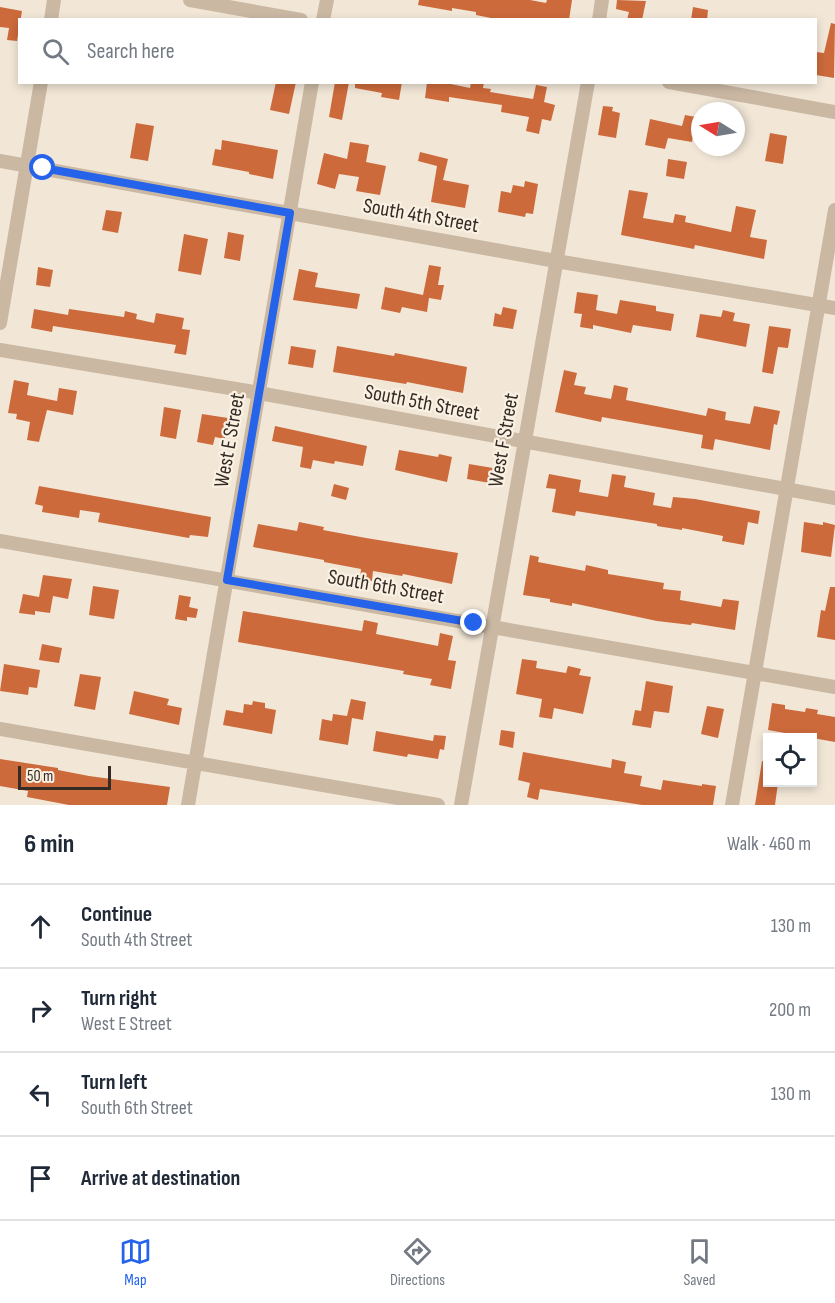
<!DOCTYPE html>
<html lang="en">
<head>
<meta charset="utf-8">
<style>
  body { margin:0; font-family:"Sofia Sans Condensed",sans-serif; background:#f2f2f3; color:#1f2937 }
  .controls { position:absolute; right:18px; bottom:18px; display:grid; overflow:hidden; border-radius:0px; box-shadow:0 3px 9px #0003 }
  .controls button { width:54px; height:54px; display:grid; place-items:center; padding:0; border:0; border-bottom:2px solid #e0e1e3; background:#fff; color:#1f2937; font:30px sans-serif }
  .compass { position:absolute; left:691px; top:102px; width:54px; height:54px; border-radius:50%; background:#fff; box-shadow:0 3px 9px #0003; rotate:281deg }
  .scale { position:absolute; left:18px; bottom:15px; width:93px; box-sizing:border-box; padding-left:6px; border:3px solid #352b25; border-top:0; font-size:16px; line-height:21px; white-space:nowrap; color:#352b25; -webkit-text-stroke:4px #faf1e3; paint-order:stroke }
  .stop { position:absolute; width:18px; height:18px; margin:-14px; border:4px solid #2563eb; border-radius:50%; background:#fff }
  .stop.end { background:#2563eb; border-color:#fff; box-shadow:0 2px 6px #0008 }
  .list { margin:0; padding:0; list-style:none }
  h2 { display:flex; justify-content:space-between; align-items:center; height:78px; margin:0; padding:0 24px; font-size:26px }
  h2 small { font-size:20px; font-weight:400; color:#747a83 }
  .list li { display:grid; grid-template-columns:39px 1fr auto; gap:18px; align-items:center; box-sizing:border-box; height:84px; padding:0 24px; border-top:2px solid #e0e1e3 }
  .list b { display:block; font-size:22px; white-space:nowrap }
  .list p { margin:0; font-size:20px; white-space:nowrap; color:#747a83 }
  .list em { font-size:20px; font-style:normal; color:#747a83 }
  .icon { flex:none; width:33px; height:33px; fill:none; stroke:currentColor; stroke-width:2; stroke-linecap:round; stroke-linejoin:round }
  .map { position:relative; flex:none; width:835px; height:805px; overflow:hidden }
  .search { position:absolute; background:#fff; box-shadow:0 3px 9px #0003; left:18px; right:18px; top:18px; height:66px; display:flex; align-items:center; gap:15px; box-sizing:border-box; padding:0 21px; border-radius:0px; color:#747a83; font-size:22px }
  .sheet { height:414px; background:#fff }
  nav { display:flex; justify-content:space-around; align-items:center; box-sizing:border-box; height:84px; border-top:2px solid #e0e1e3; background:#fff; font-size:16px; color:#747a83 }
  nav a { display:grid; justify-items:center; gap:3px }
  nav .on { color:#2563eb }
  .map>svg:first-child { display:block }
  .building { fill:#cc6a3b }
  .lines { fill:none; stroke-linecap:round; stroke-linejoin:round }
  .street { stroke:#cab8a3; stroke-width:14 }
  .route { stroke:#2563eb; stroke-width:8 }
  .labels { text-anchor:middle; stroke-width:4.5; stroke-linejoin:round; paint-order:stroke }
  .street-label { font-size:21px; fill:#352b25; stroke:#faf1e3 }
</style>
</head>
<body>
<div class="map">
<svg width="835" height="805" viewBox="0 0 835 805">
  <rect width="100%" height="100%" fill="#f2e7d7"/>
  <!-- building -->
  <path class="building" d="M419,0H530L546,3L547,0H572L569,20H501L476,15V12L452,8V11L418,5Z
    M617,0L646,1L642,20H627L629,12L616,9Z
    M0,7L22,11L17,41L7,40L9,28L0,27Z
    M693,7L708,10L707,20H691Z
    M831,23L835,24L834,78L816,75V52L824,53Z
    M276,82H296L289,114L270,110Z
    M335,82H349L342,120L329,117Z
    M355,82H402L399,100L381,97L382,93L355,88Z
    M427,82H441L470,88L471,82H484L483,88L491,89L490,92L533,99L536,85L547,87L544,102L555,105L551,121L542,119L539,134L526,131L529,117L501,112L502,105L449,97V102L425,98Z
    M603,106L613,107L612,111L620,113L616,138L598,135Z
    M685,115L696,117L692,142L668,138L665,149L645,145L650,119L682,126Z
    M136,123L154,126L148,161L130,158Z
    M770,133L787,136L783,164L765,161Z
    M222,140L278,150L273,179L249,174V172L212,165L215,149L221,150Z
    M350,142L369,145L366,162L386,166L380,195L356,191L359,177L339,174L335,189L317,184L324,153L347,159Z
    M420,152L448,159L443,180L469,185L465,208L431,202L437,166L418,161Z
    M668,159L687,162L684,179L666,176Z
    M525,181L538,184L533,214L526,213L525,217L498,212L501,191L511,193L513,185L524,187Z
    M629,190L648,193L643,218L673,223L675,214L686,216L685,222L731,232L736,206L756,210L750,237L767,240L764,259L695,245L694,249L621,235Z
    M106,210L122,212L118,233L102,230Z
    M228,232L244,235L240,261L224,258Z
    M184,234L208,239L201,275L178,271Z
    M429,265L441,267L438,285H444L441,300L429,298L427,312L402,307L400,313L381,309L385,287L423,295Z
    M38,267L53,270L50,287L36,285Z
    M299,269L318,273L315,287L360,294L357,309L293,300Z
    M577,292L598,295L596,310L617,314L620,300L656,306V311L674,314L671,331L633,325L631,333L593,325V329L580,327L582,314L574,313Z
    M503,307L517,310L513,329L493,326L495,313L501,315Z
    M34,309L68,315L69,309L124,317L125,311L137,314L136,319L154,323L156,313L184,318L182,329L190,330L186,355L174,353L176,345L53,326L52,332L31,328Z
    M723,310L735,313L733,321L750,324L746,347L696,337L700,314L721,317Z
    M769,326L791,329L788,348L778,347L773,374L762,372Z
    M291,346L316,350L313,368L288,364Z
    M337,346L394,356L395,353L467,367L463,393L407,382L406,384L333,372Z
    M564,370L577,373L574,385L586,387L584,394L611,399L614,385L628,388L626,400L706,416L708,408L726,412L725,420L750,424L754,406L780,411L777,425L774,424L770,450L715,439L713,450L701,448L703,435L602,417L601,422L555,412Z
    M14,380L29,383L27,395L57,401L59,388L77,391L73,415L47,410L39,442L27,440L30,422L16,419L17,414L8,413Z
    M164,407L181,410L176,439L160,436Z
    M202,414L228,418L225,439L215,437L213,445L197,442Z
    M275,426L367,446L363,466L335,461L334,464L313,460L311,469L300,467L303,447L272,441Z
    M399,450L438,457L439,454L452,457L447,482L395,470Z
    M469,464L493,468L490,483L467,479Z
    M549,474L581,480L579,492L608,497L612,474L626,476L624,487L655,493L653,505L671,508L673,497L695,499L760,511L758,524L748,522L744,545L722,541L723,536L682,528V530L657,526V524L576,511L575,516L552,512L556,489L546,488Z
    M334,484L349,488L346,500L331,496Z
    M39,486L211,517L208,537L190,535L189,538L98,522L100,513L80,510L79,518L42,512L43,506L35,504Z
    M299,522L324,527L323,530L366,538L458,553L452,584L403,574L402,576L373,571L372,581L360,579L361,569L324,562V560L253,547L258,524L297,531Z
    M804,522L823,525V522L835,525L831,557L801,552Z
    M530,555L539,557L538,562L585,571L586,565L608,570V574L664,583L663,589L681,591L680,600L721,607L723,599L739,601L735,630L692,623L691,625L657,621L572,603V606L550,602V599L523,595Z
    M43,575L72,579L68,599L53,596L50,613L35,611V615L19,613L23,594L39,597Z
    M93,586L119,590L114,619L89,615Z
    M830,587H835V640L817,637L821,610L825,611Z
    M179,595L191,597L189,607L198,609L196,618L187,617V621L175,619Z
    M243,611L362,631L364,620L378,623L376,634L438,646L440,633L453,636L448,660L456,661L451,689L430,685L432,679L403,674L404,671L238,642Z
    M42,644L62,648L59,663L39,660Z
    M522,659L537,661L536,668L566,673L568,666L581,669L579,675L591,677L583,714L554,708L552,719L539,717L542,699L516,694Z
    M4,664L40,670L37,688L29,687L28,695L0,691Z
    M80,674L101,677L95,710L74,706Z
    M646,681L673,686L669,713L654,711L651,728L632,725L635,710L641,711Z
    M134,691L169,699L167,705L182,708L179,725L129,714Z
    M351,699L366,702L363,720L352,718L348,745L319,740L322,719L332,721L333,714L347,716Z
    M253,701L265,703V708L276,710L272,734L223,725L226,710L243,713L244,704L252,705Z
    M772,703L785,705V709L805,712L806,708L818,710L817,714L835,717V742L768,730Z
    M707,706L724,709L718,738L701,734Z
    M501,730L515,732L513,748L499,745Z
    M376,731L433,741L434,735L446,736L444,750L440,749L438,759L408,754L407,757L373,751Z
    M523,752L611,768L612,759L626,762L624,773L642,776L640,786L661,790L663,780L702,786V784L716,786L713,805H642L540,789L538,800L527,797L530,783L518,780Z
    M0,759L58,768V770L89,776L170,787L167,805H69L27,797L28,791L0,786Z
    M762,761L768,762V783H778L775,805H755Z"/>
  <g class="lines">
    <!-- street -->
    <path class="street" d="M190,0L301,20
      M51,20L54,0
      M323,20L327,0
      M599,20L602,0
      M669,82L835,112
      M0,161L556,261L835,308
      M0,323L41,82
      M0,350L248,391L835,498
      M0,541L835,687
      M0,729L438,805
      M188,805L312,82
      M461,805L588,82
      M732,805L835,210"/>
  </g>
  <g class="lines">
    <!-- route -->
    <path class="route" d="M43,168L290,213L227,580L474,623"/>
  </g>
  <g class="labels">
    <!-- street labels -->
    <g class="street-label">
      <text transform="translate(421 215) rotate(10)" y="7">South 4th Street</text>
      <text transform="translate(422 402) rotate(11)" y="7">South 5th Street</text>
      <text transform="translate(229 440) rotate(-80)" y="7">West E Street</text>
      <text transform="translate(503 440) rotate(-80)" y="7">West F Street</text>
      <text transform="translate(386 586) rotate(10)" y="7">South 6th Street</text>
    </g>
  </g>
</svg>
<div class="controls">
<button><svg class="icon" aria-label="locate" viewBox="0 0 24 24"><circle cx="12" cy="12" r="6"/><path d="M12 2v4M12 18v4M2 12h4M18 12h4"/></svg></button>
</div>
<svg class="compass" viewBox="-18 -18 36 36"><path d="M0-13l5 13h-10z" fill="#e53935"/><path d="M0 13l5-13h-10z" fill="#747a83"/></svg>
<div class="scale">50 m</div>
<div class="stop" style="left:43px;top:168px"></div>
<div class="stop end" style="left:474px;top:623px"></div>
<div class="search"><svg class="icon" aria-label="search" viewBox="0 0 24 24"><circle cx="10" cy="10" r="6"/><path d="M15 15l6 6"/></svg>Search here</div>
</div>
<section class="sheet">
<h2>6 min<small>Walk · 460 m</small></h2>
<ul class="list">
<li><svg class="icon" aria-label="ahead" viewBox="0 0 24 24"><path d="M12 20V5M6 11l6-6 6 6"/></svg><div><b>Continue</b><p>South 4th Street</p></div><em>130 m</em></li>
<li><svg class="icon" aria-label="right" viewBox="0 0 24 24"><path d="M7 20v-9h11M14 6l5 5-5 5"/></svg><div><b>Turn right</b><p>West E Street</p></div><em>200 m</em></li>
<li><svg class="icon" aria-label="left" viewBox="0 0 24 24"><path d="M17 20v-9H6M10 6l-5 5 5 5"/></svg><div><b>Turn left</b><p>South 6th Street</p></div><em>130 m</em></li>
<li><svg class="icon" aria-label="arrive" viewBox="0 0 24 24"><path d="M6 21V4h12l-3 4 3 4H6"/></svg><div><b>Arrive at destination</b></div></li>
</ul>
</section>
<nav>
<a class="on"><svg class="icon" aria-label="map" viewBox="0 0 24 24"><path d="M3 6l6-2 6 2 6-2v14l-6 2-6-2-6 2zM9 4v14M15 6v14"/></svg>Map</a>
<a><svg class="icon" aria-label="directions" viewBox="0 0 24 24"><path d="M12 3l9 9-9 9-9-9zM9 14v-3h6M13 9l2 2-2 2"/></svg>Directions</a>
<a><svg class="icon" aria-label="saved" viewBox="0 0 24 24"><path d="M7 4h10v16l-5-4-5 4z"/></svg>Saved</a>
</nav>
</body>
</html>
